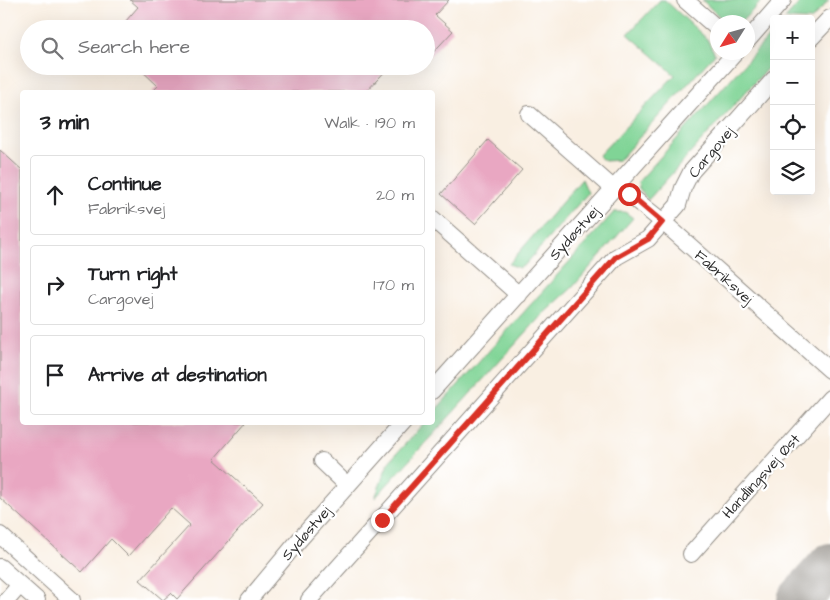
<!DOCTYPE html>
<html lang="en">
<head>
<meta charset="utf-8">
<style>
  body { margin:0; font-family:"Architects Daughter",sans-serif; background:#f2f2f2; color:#202124 }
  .controls { position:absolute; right:15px; top:15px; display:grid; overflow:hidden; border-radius:5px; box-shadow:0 5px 20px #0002 }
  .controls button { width:45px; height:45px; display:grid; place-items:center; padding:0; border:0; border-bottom:1px solid #e0e0e0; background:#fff; color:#202124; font:25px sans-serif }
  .compass { position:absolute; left:710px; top:15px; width:45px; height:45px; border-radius:50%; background:#fff; box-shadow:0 5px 20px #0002; rotate:233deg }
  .stop { position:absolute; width:15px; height:15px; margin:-11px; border:4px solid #d93025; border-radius:50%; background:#fff }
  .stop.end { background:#d93025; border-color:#fff; box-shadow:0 1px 5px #0008 }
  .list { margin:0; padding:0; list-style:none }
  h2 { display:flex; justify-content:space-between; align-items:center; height:65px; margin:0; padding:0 20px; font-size:21px }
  h2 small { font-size:16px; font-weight:400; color:#757577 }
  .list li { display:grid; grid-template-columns:32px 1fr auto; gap:15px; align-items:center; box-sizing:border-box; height:80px; margin:0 10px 10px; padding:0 10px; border:1px solid #e0e0e0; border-radius:5px }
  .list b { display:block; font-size:19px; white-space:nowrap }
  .list p { margin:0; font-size:16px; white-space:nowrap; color:#757577 }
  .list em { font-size:16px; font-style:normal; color:#757577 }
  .icon { flex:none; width:28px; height:28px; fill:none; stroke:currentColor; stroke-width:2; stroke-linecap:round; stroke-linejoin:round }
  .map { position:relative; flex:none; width:830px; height:600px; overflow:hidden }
  .search { position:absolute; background:#fff; box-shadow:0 5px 20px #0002; left:20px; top:20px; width:415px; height:55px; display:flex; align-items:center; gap:12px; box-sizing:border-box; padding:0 18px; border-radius:28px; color:#757577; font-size:19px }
  .panel { position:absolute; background:#fff; box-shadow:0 5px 20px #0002; left:20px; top:90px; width:415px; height:335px; border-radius:5px }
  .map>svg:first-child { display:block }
  .green { fill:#80d496; stroke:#568060 }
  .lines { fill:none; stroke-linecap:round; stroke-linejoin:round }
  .taxiway { stroke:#928d86; stroke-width:44 }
  .building { fill:#e9a7c2 }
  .minor-casing { stroke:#928d86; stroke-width:18 }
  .minor { stroke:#fff; stroke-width:16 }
  .route { stroke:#d93025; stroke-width:6 }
  .labels { text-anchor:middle; stroke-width:4.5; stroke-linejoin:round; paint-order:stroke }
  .street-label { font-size:15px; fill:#2b2b2b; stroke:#fff }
</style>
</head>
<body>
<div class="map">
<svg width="830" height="600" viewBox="0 0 830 600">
  <rect width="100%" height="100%" fill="#fff"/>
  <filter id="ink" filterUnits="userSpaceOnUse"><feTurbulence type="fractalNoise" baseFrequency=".02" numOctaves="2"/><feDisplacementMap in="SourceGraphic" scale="10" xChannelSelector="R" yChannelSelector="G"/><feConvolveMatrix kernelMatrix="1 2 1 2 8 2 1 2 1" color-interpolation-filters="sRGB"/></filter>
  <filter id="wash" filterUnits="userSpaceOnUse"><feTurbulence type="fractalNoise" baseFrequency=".0096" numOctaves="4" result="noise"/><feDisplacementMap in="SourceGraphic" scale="20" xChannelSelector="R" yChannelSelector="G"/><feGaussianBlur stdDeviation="1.12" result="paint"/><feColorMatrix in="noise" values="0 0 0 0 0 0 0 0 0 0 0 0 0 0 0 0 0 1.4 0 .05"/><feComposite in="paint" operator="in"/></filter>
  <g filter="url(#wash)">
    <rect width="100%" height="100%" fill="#f9efe2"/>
    <!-- green -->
    <path class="green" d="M660,0H665L707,39L715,54L619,160L605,161L598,156L675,75L628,34Z
      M702,0H763L741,22L722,19Z
      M802,0H829L811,20L785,19Z
      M774,31V61L648,200L639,188L638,182Z
      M582,179L588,193L525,265L519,268L509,264Z
      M614,212H625L633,218L572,288L543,314L375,498L388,463L424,423L432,422L433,413Z"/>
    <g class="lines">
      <!-- taxiway -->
      <path class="taxiway" d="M799,600L830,565"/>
    </g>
    <g id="blocks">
      <!-- building -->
      <path class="building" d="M130,0H449L435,15L453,31L426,60V29H119L138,7Z
        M137,66H390L366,92H152L158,86Z
        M488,140L522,170L475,224L441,194Z
        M0,150L22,170V422H246L214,459L263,503L177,599L171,593L163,600L140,580L190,525L171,508L128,556L111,539L82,572L0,498Z"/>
    </g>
  </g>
  <g filter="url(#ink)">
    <use href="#blocks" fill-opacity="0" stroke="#928d86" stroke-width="1"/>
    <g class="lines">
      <defs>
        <path id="minor" d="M685,0L718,29
          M811,38L830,18
          M748,40L783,0
          M529,114L614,189
          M617,185L663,222L830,370
          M432,218L519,295
          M432,391L736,52
          M322,461L347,485
          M0,535L72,600
          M691,554L830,398
          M0,567L37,600
          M7,600L20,585
          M249,600L299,540L404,422
          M309,600L616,257L648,239L678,205L683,188L691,172L774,79"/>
      </defs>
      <!-- minor casing -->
      <use href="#minor" class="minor-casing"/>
      <!-- minor -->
      <use href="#minor" class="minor"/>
    </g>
  </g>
  <g class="lines" filter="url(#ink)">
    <!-- route -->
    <path class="route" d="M382,520L616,257L648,239L662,222L629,194"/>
  </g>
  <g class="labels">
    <!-- street labels -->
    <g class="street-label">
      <text transform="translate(711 152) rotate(-50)" y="5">Cargovej</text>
      <text transform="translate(574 233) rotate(-48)" y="5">Sydøstvej</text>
      <text transform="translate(724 277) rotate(42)" y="5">Fabriksvej</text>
      <text transform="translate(761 476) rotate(-48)" y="5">Handlingsvej Øst</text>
      <text transform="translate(306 533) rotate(-49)" y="5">Sydøstvej</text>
    </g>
  </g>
</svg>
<div class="controls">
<button>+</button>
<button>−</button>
<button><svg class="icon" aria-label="locate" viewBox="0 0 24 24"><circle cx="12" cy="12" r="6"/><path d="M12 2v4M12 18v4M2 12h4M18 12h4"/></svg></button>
<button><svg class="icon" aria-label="layers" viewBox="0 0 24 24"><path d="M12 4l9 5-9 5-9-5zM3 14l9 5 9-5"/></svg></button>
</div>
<svg class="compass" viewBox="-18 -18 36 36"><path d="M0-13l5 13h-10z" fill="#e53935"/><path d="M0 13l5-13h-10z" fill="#757577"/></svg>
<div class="stop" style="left:629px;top:194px"></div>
<div class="stop end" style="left:382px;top:520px"></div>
<div class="search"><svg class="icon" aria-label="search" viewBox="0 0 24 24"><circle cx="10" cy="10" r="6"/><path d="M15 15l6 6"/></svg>Search here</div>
<section class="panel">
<h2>3 min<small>Walk · 190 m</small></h2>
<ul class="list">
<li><svg class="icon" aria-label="ahead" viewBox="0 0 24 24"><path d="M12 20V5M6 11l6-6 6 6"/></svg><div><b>Continue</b><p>Fabriksvej</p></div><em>20 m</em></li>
<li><svg class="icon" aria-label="right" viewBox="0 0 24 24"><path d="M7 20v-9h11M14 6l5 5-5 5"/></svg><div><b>Turn right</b><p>Cargovej</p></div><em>170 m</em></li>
<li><svg class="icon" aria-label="arrive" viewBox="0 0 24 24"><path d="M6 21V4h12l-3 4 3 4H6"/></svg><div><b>Arrive at destination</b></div></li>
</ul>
</section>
</div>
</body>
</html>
